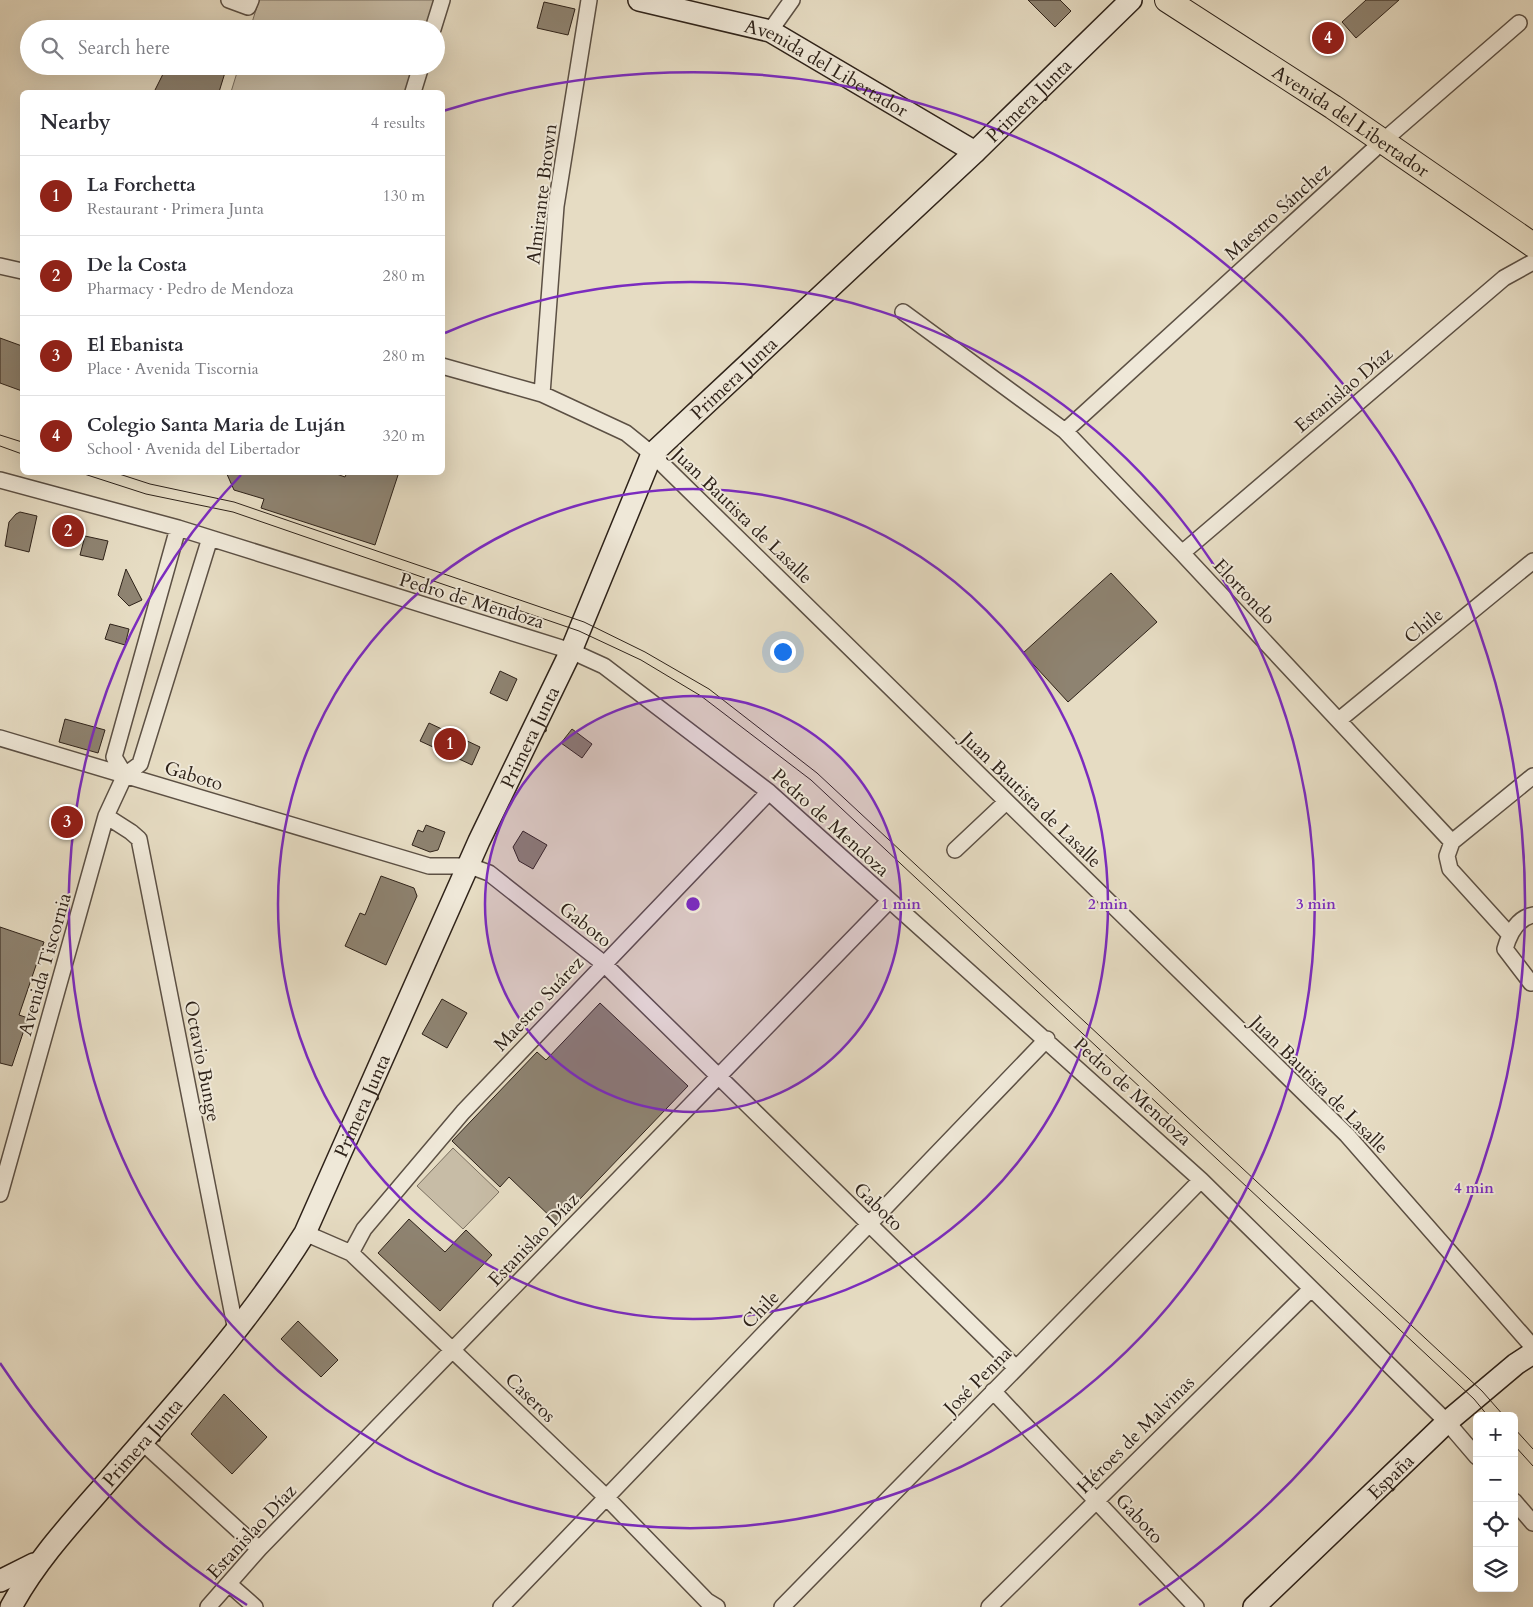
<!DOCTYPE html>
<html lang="en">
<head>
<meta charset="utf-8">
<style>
  body { margin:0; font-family:Cardo,serif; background:#f2f2f3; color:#2b2b33 }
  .controls { position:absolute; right:15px; bottom:15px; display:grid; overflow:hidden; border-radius:8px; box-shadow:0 5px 20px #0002 }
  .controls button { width:45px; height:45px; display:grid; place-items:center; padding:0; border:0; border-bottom:1px solid #e1e1e2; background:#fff; color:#2b2b33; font:25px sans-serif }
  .you { position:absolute; left:782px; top:651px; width:18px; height:18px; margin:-12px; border:4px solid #fff; border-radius:50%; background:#1a73e8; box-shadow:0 0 0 8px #1a73e833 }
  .badge { display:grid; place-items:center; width:32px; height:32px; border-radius:50%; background:#8f2418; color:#fff; font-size:16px; font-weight:700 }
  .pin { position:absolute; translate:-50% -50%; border:2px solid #fff; box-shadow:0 1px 5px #0006 }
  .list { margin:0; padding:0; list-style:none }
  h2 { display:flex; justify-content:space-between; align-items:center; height:65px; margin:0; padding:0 20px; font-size:21px }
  h2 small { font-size:16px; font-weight:400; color:#7c7c81 }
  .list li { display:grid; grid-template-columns:32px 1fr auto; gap:15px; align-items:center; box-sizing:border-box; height:80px; padding:0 20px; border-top:1px solid #e1e1e2 }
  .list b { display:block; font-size:19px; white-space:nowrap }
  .list p { margin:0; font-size:16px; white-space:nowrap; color:#7c7c81 }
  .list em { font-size:16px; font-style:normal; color:#7c7c81 }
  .icon { flex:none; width:28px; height:28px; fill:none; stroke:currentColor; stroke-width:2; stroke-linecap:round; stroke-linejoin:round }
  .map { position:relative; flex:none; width:1533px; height:1607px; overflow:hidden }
  .search { position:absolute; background:#fff; box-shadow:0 5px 20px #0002; left:20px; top:20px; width:425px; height:55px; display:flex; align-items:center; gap:12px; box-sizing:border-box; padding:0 18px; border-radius:28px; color:#7c7c81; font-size:19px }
  .panel { position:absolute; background:#fff; box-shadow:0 5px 20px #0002; left:20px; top:90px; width:425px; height:385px; border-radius:8px }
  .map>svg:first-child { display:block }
  .green { fill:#c7bca6; stroke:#7a6f60 }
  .building { fill:#8e8371; stroke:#2e2219 }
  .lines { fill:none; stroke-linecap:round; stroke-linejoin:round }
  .street-casing { stroke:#5c5044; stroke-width:18 }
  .secondary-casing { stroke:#2e2219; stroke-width:24 }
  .primary-casing { stroke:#2e2219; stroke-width:26 }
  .street { stroke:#efe8d8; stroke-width:15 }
  .secondary { stroke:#efe8d8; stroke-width:21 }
  .primary { stroke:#e6dcc3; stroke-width:24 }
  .tram { stroke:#2e2219; stroke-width:1 }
  .ring { fill:none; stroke:#7b2cbf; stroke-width:2.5 }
  .labels { text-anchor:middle; stroke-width:4; stroke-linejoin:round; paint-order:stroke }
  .street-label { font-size:19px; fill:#2e2219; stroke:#efe8d8 }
  .centre { fill:#7b2cbf; stroke:#efe8d8; stroke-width:2.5 }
  .ring-label { font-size:15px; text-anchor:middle; font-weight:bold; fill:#7b2cbf; stroke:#efe8d8; stroke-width:4; stroke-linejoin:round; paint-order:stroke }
</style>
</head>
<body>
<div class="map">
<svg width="1533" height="1607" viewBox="0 0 1533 1607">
  <rect width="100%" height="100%" fill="#e6dcc3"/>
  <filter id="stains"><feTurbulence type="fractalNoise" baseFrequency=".004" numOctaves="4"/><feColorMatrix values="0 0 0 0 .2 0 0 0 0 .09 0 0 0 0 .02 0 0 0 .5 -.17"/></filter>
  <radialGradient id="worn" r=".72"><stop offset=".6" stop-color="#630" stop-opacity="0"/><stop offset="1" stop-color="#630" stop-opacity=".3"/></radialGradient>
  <!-- green -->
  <path class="green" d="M259,0H434L425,29H250Z
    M239,66H414L405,92H231Z
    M453,1148L499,1192L463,1229L417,1186Z"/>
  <!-- building -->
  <path class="building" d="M1028,0H1060L1071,11L1055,27Z
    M1366,0H1399L1356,38L1342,22Z
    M544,2L575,9L568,35L537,28Z
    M167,66H227L219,92H154Z
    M0,338L22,346V391L0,383Z
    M226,472H331L345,477L347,472H399L375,545L261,508L264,499L234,490Z
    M20,512L37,516L29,552L5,546L9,522L16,514Z
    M85,536L108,541L103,560L80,555Z
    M126,569L142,600L129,606L118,595Z
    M1111,573L1157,622L1068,702L1023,653Z
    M110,624L129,629L125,645L105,639Z
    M500,671L517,679L507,701L490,693Z
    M65,719L105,730L98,753L59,742Z
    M429,723L480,747L472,765L420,741Z
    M572,729L592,744L582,758L561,743Z
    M58,808L81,814L76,835L53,829Z
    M426,825L445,832L438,850L430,852L412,845L418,830L423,832Z
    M523,831L547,845L533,869L519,861L513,847Z
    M381,876L414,888L417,896L386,965L345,946L360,913L365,915Z
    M0,927L44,942L19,1015L28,1018L12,1066L0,1063Z
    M442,999L467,1013L447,1048L422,1034Z
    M600,1003L688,1086L557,1223L509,1177L500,1187L452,1141L537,1052L546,1060Z
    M409,1219L445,1252L466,1230L492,1255L440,1311L378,1253Z
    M298,1321L338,1360L321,1377L281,1339Z
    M224,1394L267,1437L232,1474L191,1434Z"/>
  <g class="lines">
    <defs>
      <path id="street" d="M229,0L248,7L251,0
        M433,29L442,0
        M770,31L792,0
        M413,92L421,66
        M0,266L22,271
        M903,312L1065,431L1182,553L1452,842L1447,856L1450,869L1509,934
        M442,366L542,394L626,433L652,454L1347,1135L1533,1347
        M542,394L556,206L589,0
        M1065,431L1383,141L1519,23
        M0,480L178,528L571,651L604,666L769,792L1201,1180L1447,1422L1477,1457
        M1182,553L1504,278L1533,262
        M1339,720L1533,561
        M0,738L429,866H470L489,873L603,963L1016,1368
        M125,775L114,757L178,528
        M106,816L131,832L139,839L236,1331
        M1452,842L1533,776
        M955,850L1006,802
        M1531,983L1505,949C1509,935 1517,918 1533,915
        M0,1194L106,816L125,775L140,764L210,538
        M305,1233L351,1253L607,1498L707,1601L717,1607
        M351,1253L364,1229L463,1112L769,792
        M993,1391L1196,1607
        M142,1442L259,1549
        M1514,1501L1533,1523
        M229,1584L255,1607
        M208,1607L259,1549L889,901
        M501,1607L1047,1039
        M782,1607L1201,1180
        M989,1607L1310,1290"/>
      <g id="secondary">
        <path id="s1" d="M639,0L770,31L975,152"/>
        <path d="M0,1581L34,1564"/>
        <path id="s2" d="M11,1607C38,1557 78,1516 115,1473C182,1396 251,1320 305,1233L479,841L571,651L652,454L975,152L1131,0"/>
        <path id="s3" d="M1254,1607L1447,1422L1516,1364L1533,1353"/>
      </g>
      <g id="primary">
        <path id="s4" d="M1167,0L1333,107L1533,245"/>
      </g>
    </defs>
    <!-- street casing -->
    <use href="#street" class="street-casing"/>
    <!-- secondary casing -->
    <use href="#secondary" class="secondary-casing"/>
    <!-- primary casing -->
    <use href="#primary" class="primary-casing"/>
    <!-- street -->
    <use href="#street" class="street"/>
    <!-- secondary -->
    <use href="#secondary" class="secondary"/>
    <!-- primary -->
    <use href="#primary" class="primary"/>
    <!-- tram -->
    <path class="tram" d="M0,435L22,442
      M0,446L22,454
      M78,472L146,494L233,512L579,631L641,660L701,696L811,780L1474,1399L1488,1416
      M113,472L150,484L234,502L584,622L645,652L709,689L817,773L1482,1391L1504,1416
      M1514,1428L1533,1449
      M1514,1445L1533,1466"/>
  </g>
  <!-- distance rings -->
  <circle cx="693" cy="904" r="208" fill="#7b2cbf" fill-opacity=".12"/>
  <g class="ring">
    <circle cx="693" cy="904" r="208"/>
    <circle cx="693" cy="904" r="415"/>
    <path d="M445 333A623 623 0 1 1 241 475"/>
    <path d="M247 1605A831 831 0 0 1 0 1363M443 111A831 831 0 0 1 1139 1605"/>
  </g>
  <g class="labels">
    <!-- street labels -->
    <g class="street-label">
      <text dy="7" stroke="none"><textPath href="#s1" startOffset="201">Avenida del Libertador</textPath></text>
      <text dy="7" stroke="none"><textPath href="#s2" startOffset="1846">Primera Junta</textPath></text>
      <text dy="7" stroke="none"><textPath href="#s4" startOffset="220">Avenida del Libertador</textPath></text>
      <text transform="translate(541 194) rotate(-83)" y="7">Almirante Brown</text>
      <text transform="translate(1277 211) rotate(-42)" y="7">Maestro Sánchez</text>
      <text dy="7" stroke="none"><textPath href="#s2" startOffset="1441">Primera Junta</textPath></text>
      <text transform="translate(1343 389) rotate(-40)" y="7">Estanislao Díaz</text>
      <text transform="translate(743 515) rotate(44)" y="7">Juan Bautista de Lasalle</text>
      <text transform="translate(1245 591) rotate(47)" y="7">Elortondo</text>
      <text transform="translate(472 600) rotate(17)" y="7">Pedro de Mendoza</text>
      <text transform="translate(1423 625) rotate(-39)" y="7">Chile</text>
      <text dy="7" stroke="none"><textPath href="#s2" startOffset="1021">Primera Junta</textPath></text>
      <text transform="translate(194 775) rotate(17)" y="7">Gaboto</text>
      <text transform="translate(1032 799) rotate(44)" y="7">Juan Bautista de Lasalle</text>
      <text transform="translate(831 822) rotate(42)" y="7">Pedro de Mendoza</text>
      <text transform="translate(586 924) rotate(38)" y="7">Gaboto</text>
      <text transform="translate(44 964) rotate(-74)" y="7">Avenida Tiscornia</text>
      <text transform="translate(538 1003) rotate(-47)" y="7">Maestro Suárez</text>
      <text transform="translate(203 1061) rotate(79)" y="7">Octavio Bunge</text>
      <text transform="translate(1320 1084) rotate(45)" y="7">Juan Bautista de Lasalle</text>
      <text transform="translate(1133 1091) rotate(42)" y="7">Pedro de Mendoza</text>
      <text dy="7" stroke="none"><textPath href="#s2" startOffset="616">Primera Junta</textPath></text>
      <text transform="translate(879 1206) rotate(44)" y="7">Gaboto</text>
      <text transform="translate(533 1239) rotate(-46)" y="7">Estanislao Díaz</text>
      <text transform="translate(760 1309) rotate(-46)" y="7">Chile</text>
      <text transform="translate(977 1380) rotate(-45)" y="7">José Penna</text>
      <text transform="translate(531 1397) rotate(44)" y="7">Caseros</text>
      <text transform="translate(1135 1434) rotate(-45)" y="7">Héroes de Malvinas</text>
      <text dy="7" stroke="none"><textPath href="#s2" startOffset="211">Primera Junta</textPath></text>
      <text dy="7" stroke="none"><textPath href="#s3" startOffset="189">España</textPath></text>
      <text transform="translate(1140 1518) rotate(47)" y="7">Gaboto</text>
      <text transform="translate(251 1531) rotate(-47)" y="7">Estanislao Díaz</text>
    </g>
  </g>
  <circle cx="693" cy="904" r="8" class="centre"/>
  <g class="ring-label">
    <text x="901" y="909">1 min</text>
    <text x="1108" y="909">2 min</text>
    <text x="1316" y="909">3 min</text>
    <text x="1474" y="1193">4 min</text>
  </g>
  <rect width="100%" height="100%" filter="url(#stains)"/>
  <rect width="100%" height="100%" fill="url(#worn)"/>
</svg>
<div class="controls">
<button>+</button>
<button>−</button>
<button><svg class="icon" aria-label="locate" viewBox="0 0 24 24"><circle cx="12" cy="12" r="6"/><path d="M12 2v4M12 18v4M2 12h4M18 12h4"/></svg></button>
<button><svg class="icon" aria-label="layers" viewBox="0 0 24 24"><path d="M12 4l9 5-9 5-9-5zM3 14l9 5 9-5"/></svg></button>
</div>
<div class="you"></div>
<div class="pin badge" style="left:450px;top:744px">1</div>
<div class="pin badge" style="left:68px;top:531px">2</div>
<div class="pin badge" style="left:67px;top:822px">3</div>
<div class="pin badge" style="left:1328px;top:38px">4</div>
<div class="search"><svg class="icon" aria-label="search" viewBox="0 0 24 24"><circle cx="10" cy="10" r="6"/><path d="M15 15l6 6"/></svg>Search here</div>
<section class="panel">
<h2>Nearby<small>4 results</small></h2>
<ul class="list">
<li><span class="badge">1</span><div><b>La Forchetta</b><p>Restaurant · Primera Junta</p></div><em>130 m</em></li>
<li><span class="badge">2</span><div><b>De la Costa</b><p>Pharmacy · Pedro de Mendoza</p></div><em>280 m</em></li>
<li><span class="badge">3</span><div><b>El Ebanista</b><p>Place · Avenida Tiscornia</p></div><em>280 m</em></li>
<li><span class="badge">4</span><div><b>Colegio Santa Maria de Luján</b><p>School · Avenida del Libertador</p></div><em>320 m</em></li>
</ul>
</section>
</div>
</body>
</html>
